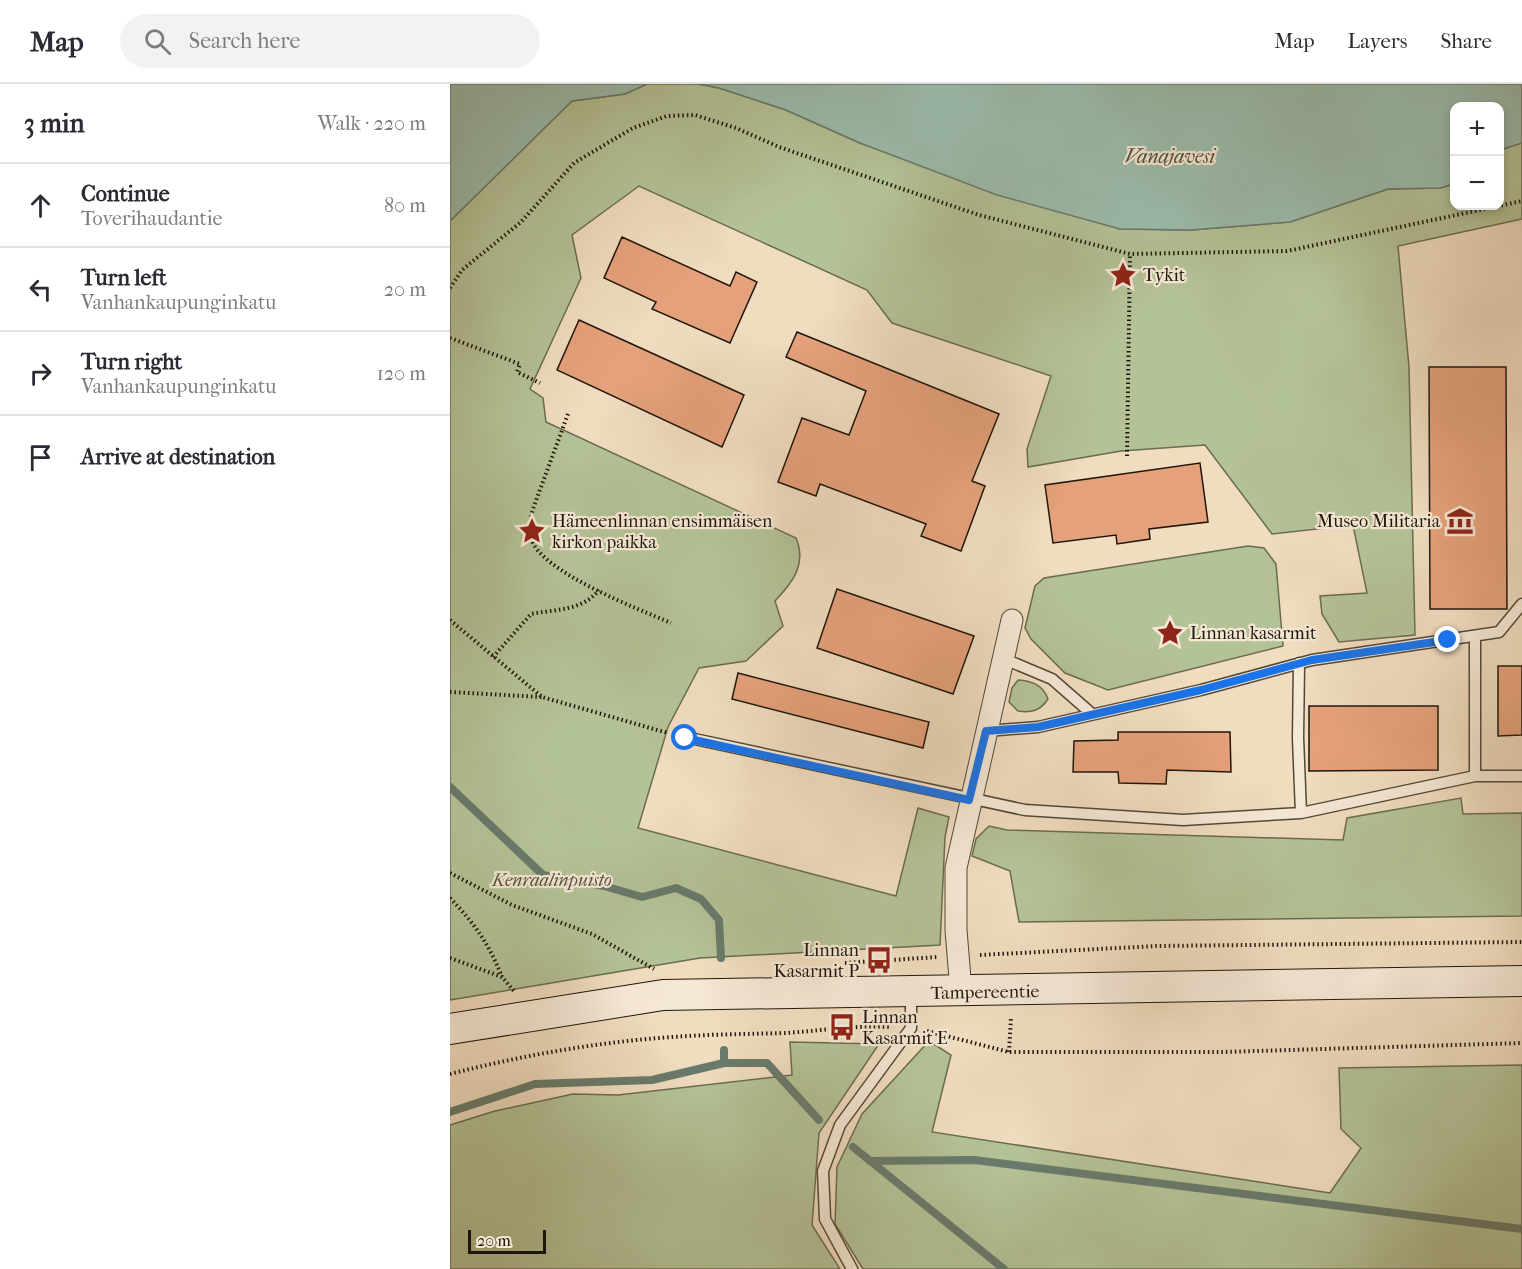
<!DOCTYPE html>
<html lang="en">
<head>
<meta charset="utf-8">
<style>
  body { margin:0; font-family:"IM FELL French Canon",serif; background:#f2f2f3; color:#2b2b33 }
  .controls { position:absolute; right:18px; top:18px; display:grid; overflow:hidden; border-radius:12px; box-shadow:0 3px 9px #0003 }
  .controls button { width:54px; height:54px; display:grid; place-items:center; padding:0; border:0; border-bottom:2px solid #e1e1e2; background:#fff; color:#2b2b33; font:30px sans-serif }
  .scale { position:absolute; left:18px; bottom:15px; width:78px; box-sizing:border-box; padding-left:6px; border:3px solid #1f160b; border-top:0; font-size:16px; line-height:21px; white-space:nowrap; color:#1f160b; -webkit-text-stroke:4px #f5e8d5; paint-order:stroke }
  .stop { position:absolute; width:18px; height:18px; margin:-14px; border:4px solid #1a73e8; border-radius:50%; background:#fff }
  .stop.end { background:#1a73e8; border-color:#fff; box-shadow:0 2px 6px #0008 }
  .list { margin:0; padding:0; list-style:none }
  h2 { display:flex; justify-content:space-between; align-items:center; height:78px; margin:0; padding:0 24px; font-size:26px }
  h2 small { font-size:20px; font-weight:400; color:#7c7c81 }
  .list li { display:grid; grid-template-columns:39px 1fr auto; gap:18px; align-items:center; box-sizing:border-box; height:84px; padding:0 24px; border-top:2px solid #e1e1e2 }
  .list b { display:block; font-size:22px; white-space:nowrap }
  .list p { margin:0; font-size:20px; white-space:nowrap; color:#7c7c81 }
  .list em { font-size:20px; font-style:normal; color:#7c7c81 }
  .icon { flex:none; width:33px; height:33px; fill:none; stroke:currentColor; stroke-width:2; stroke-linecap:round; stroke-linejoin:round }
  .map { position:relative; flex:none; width:1072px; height:1185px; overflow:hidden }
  header { display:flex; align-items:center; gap:36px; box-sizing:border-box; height:84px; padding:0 30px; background:#fff; border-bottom:2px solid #e1e1e2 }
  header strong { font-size:28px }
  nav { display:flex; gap:33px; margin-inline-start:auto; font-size:21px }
  .search { width:420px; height:54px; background:#f2f2f3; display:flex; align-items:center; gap:15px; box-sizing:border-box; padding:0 21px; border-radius:33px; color:#7c7c81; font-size:22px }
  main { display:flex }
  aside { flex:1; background:#fff }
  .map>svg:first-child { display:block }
  .green { fill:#b4c297; stroke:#6a6c51; stroke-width:1.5 }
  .water { fill:#9bbcac; stroke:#697a6c; stroke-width:1.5 }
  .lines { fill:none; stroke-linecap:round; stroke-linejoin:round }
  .stream { stroke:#697a6c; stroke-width:8 }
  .building { fill:#e5a17b; stroke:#1f160b; stroke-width:1.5 }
  .lane-casing { stroke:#534838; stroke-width:13 }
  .street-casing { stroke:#534838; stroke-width:23 }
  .secondary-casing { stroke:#1f160b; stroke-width:32 }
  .path { stroke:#1f160b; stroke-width:4; stroke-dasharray:1.5 3; stroke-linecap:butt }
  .lane { stroke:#f5e8d5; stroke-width:10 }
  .street { stroke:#f5e8d5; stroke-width:21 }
  .secondary { stroke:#f5e8d5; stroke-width:30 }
  .route { stroke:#1a73e8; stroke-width:8 }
  .labels { text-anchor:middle; stroke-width:4.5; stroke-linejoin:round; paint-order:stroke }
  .poi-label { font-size:18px; fill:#1f160b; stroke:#f5e8d5; text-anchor:start }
  .park-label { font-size:18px; font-style:italic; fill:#53523c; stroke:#f5e8d5 }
  .street-label { font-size:18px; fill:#1f160b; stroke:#f5e8d5 }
  .water-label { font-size:20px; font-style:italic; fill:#4a5043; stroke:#f5e8d5 }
</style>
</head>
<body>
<header>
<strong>Map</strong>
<div class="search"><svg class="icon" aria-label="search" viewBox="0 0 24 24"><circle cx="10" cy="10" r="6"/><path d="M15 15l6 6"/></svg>Search here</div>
<nav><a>Map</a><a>Layers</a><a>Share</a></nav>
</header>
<main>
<aside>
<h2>3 min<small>Walk · 220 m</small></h2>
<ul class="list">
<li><svg class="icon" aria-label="ahead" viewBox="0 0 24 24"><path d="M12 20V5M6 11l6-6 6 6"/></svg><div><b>Continue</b><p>Toverihaudantie</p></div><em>80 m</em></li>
<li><svg class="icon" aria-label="left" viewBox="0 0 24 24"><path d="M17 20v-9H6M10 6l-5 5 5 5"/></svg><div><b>Turn left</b><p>Vanhankaupunginkatu</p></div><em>20 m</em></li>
<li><svg class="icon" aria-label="right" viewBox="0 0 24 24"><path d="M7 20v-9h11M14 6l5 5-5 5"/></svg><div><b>Turn right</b><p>Vanhankaupunginkatu</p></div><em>120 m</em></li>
<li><svg class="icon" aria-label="arrive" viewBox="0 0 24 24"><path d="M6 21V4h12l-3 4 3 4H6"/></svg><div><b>Arrive at destination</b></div></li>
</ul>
</aside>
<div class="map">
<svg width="1072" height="1185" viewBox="0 0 1072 1185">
  <rect width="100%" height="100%" fill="#f0dcbf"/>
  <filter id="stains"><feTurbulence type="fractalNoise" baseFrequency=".00333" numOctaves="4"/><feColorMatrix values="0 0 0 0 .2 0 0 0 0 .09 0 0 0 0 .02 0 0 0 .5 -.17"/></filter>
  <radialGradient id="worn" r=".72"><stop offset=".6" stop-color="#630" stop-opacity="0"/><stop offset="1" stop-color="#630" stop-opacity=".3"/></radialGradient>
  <!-- green -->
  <path class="green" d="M197,0H248L269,4L336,26L410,59L670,145L741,146L840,138L938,105L990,104L1004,100V122H1050V66L1072,59V135L948,162L959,283L965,551L889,558L872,530L870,512L917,509L903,441L822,450L755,361L671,367L578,383L577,365L601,292L442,239L417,206L189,102L122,151L131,194L80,305L93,314L96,338L346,454C357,480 343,498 325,517L333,542L296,577L249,584L218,643L188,744L446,812L468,724L499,733L495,753L490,861L250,874L0,916V137L122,17L175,10Z
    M798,462L814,464L826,480L833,562L658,606L615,589L581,555L575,544L585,502L594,494Z
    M568,596C582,597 593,601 598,615C590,627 582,629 568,627L559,618L562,604Z
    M1011,714L1013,730L1072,729V832L569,838L560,787L522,772L526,755L539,742L557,746L893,756L897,734Z
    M479,957L501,971L482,1048L880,1109L911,1064L891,1045L889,984L1072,981V1185H413L385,1140L387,1083L412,1030Z
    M340,958L429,960L369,1049L362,1141L390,1185H0V1041L45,1027L123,1010L168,1011L342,991Z"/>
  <!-- water -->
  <path class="water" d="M0,0H197L175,10L122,17L0,137Z
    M248,0H1072V59L1050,66V22H1004V100L990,104L938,105L840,138L741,146L670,145L547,111L410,59L336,26L269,4Z"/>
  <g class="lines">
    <!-- stream -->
    <path class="stream" d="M0,703L93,791L154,802L192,813L226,804L251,815L269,836L271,874
      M274,966V979H317L369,1036
      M0,1028L85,1000L202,996L274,979
      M403,1063L554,1185
      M420,1077L524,1076L1072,1145"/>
  </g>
  <!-- building -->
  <path class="building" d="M172,153L280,202L286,188L307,198L280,259L202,225L206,218L154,194Z
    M129,236L294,311L272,363L107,286Z
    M347,248L549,330L522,397L535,402L511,467L471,452L476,440L370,400L366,412L328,398L352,334L399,351L416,307L336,273Z
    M979,283H1056L1057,525H980Z
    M750,379L758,438L699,445L700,455L667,460L666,451L603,459L595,401Z
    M387,505L524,552L503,610L367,564Z
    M1048,582H1072V651L1048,652Z
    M288,589L479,638L473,664L282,615Z
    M859,622H988V686L859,687Z
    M668,648H780L781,688L717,686L716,700L669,699L668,688H623L624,657L668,656Z"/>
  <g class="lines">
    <defs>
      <path id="lane" d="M552,574L602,595L642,630
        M849,579L848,654L851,729
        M536,647L588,643L751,606L862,576L1049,548L1072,520
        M235,653L575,726L733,736L851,729L1025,692H1072
        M1025,692V552
        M402,1185L375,1135L373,1087L390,1041L461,944V909"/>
      <path id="street" d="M511,907L506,846V784L562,536"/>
      <path id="secondary" d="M0,945L213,911L1072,897"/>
    </defs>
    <!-- lane casing -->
    <use href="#lane" class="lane-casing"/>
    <!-- street casing -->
    <use href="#street" class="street-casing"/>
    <!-- secondary casing -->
    <use href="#secondary" class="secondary-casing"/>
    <!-- path -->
    <path class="path" d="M0,204L12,186L71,138L124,79L183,44L217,32L245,31L286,44L329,63L529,131L680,170L837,167L1072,117
      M0,254L70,280L67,288L90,299
      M118,330L84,422C81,432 78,443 81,454C90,488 189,525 221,539
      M677,372L680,170
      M0,536L92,613L218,649
      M43,573L81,530C106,525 132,527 149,506
      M0,608L92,613
      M0,789L62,821L142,850L204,885
      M0,814C25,840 39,860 52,893
      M530,871L707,862L1072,858
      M0,874L52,893L64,907
      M395,879L487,873
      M477,947L559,968H773L1072,959
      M559,968L561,933
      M0,990C78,970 159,956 239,952C271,950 303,950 335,949C370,947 404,941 440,943"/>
    <!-- lane -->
    <use href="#lane" class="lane"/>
    <!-- street -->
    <use href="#street" class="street"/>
    <!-- secondary -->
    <use href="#secondary" class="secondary"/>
  </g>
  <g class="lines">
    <!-- route -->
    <path class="route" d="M235,654L519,716L536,647L588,643L751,606L862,576L998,556"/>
  </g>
  <!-- icons -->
  <defs>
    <symbol id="sight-bare" viewBox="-9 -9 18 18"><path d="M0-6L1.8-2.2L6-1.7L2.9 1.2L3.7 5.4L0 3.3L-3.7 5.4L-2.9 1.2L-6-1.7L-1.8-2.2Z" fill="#8f2418" stroke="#f5e8d5" stroke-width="2.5" paint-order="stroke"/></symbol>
    <symbol id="museum-bare" viewBox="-9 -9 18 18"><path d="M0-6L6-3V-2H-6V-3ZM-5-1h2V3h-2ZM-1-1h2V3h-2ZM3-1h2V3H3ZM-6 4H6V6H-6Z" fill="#8f2418" stroke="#f5e8d5" stroke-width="2.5" paint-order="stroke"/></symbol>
    <symbol id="bus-bare" viewBox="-9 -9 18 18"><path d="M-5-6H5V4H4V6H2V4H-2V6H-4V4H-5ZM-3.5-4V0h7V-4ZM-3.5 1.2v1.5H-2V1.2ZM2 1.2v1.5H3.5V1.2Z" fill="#8f2418" stroke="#f5e8d5" stroke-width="2.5" paint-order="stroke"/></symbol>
  </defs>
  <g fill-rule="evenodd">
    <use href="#sight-bare" x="654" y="172" width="38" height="38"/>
    <use href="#museum-bare" x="991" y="418" width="38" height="38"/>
    <use href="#sight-bare" x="63" y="428" width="38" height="38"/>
    <use href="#sight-bare" x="701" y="530" width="38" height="38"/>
    <use href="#bus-bare" x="410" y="857" width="38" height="38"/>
    <use href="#bus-bare" x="373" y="924" width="38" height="38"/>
  </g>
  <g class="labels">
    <!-- poi labels -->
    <g class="poi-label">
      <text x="693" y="197">Tykit</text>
      <text x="102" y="443">Hämeenlinnan ensimmäisen<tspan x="102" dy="21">kirkon paikka</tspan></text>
      <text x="990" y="443" text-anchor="end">Museo Militaria</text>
      <text x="740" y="555">Linnan kasarmit</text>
      <text x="409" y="872" text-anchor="end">Linnan<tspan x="409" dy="21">Kasarmit P</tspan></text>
      <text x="412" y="939">Linnan<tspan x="412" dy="21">Kasarmit E</tspan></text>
    </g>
    <!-- park labels -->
    <g class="park-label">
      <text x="102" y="802">Kenraalinpuisto</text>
    </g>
    <!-- street labels -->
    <g class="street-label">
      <text transform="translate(535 908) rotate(-1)" y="6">Tampereentie</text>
    </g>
    <!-- water labels -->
    <g class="water-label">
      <text x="720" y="79">Vanajavesi</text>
    </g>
  </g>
  <rect width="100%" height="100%" filter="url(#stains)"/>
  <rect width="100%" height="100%" fill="url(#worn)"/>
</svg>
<div class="controls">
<button>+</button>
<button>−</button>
</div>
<div class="scale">20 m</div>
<div class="stop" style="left:235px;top:654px"></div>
<div class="stop end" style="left:998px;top:556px"></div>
</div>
</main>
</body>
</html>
